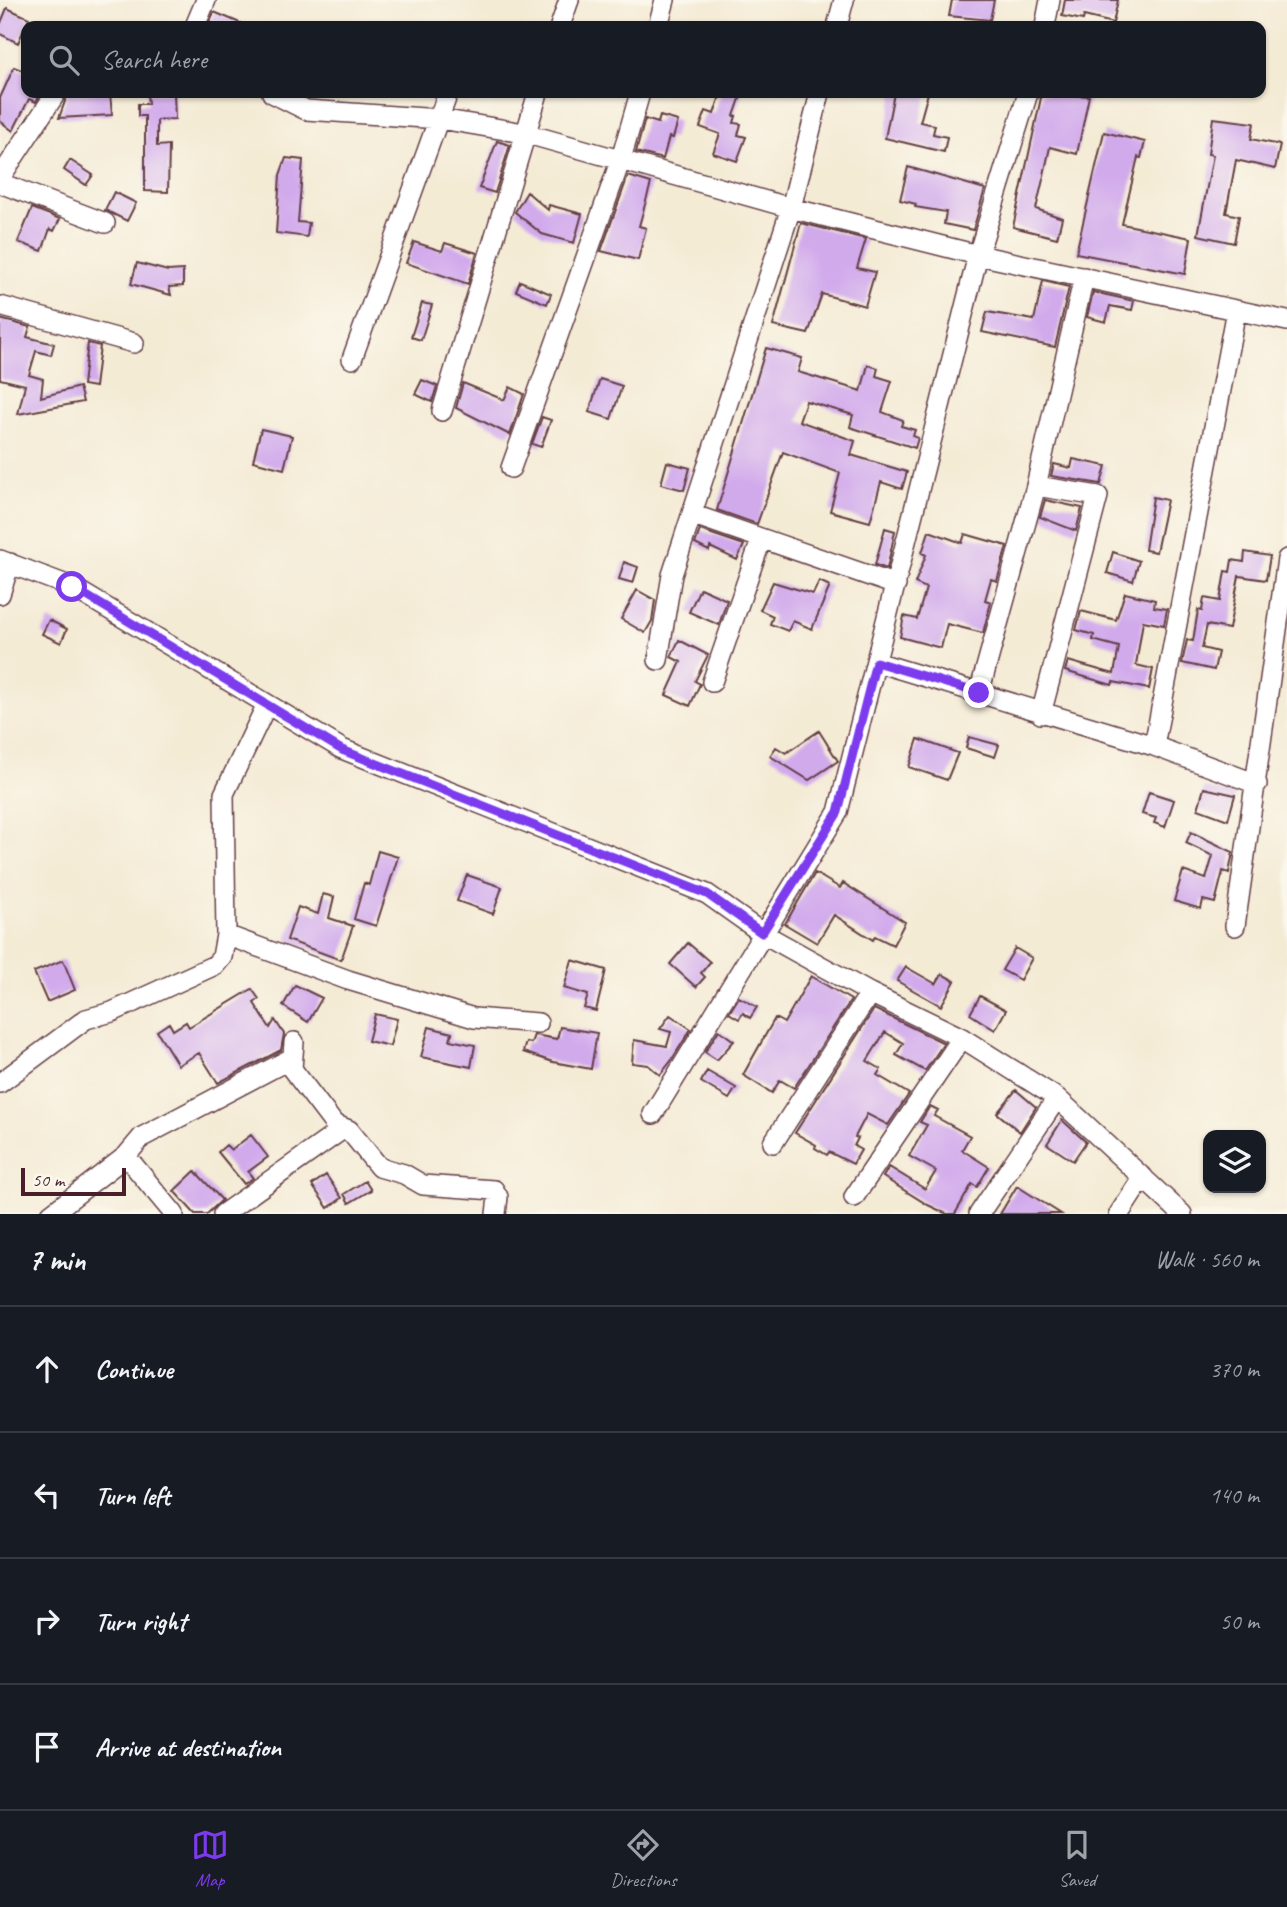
<!DOCTYPE html>
<html lang="en">
<head>
<meta charset="utf-8">
<style>
  body { margin:0; font-family:Caveat,sans-serif; background:#242831; color:#f1f3f6 }
  .controls { position:absolute; right:21px; bottom:21px; display:grid; overflow:hidden; border-radius:14px; box-shadow:0 2px 5px #0004 }
  .controls button { width:63px; height:63px; display:grid; place-items:center; padding:0; border:0; border-bottom:2px solid #363941; background:#171b24; color:#f1f3f6; font:35px sans-serif }
  .scale { position:absolute; left:21px; bottom:18px; width:105px; box-sizing:border-box; padding-left:7px; border:4px solid #4a1f2b; border-top:0; font-size:19px; line-height:24px; white-space:nowrap; color:#4a1f2b; -webkit-text-stroke:5px #fbf7ec; paint-order:stroke }
  .stop { position:absolute; width:21px; height:21px; margin:-16px; border:5px solid #7c3aed; border-radius:50%; background:#fff }
  .stop.end { background:#7c3aed; border-color:#fff; box-shadow:0 2px 7px #0008 }
  .list { margin:0; padding:0; list-style:none }
  h2 { display:flex; justify-content:space-between; align-items:center; height:91px; margin:0; padding:0 28px; font-size:30px }
  h2 small { font-size:23px; font-weight:400; color:#9ea1a6 }
  .list li { display:grid; grid-template-columns:46px 1fr auto; gap:21px; align-items:center; box-sizing:border-box; height:126px; padding:0 28px; border-top:2px solid #363941 }
  .list b { display:block; font-size:26px; white-space:nowrap }
  .list em { font-size:23px; font-style:normal; color:#9ea1a6 }
  .icon { flex:none; width:38px; height:38px; fill:none; stroke:currentColor; stroke-width:2; stroke-linecap:round; stroke-linejoin:round }
  .map { position:relative; flex:none; width:1287px; height:1214px; overflow:hidden }
  .search { position:absolute; background:#171b24; box-shadow:0 2px 5px #0004; left:21px; right:21px; top:21px; height:77px; display:flex; align-items:center; gap:18px; box-sizing:border-box; padding:0 24px; border-radius:14px; color:#9ea1a6; font-size:26px }
  .sheet { height:595px; background:#171b24 }
  nav { display:flex; justify-content:space-around; align-items:center; box-sizing:border-box; height:98px; border-top:2px solid #363941; background:#171b24; font-size:19px; color:#9ea1a6 }
  nav a { display:grid; justify-items:center; gap:4px }
  nav .on { color:#7c3aed }
  .map>svg:first-child { display:block }
  .building { fill:#d1aaec }
  .lines { fill:none; stroke-linecap:round; stroke-linejoin:round }
  .minor-casing { stroke:#643e44; stroke-width:22 }
  .minor { stroke:#fff; stroke-width:19 }
  .route { stroke:#7c3aed; stroke-width:9 }
</style>
</head>
<body>
<div class="map">
<svg width="1287" height="1214" viewBox="0 0 1287 1214">
  <rect width="100%" height="100%" fill="#fbf7ec"/>
  <filter id="ink" filterUnits="userSpaceOnUse"><feTurbulence type="fractalNoise" baseFrequency=".0143" numOctaves="2"/><feDisplacementMap in="SourceGraphic" scale="14" xChannelSelector="R" yChannelSelector="G"/><feConvolveMatrix kernelMatrix="1 2 1 2 8 2 1 2 1" color-interpolation-filters="sRGB"/></filter>
  <filter id="wash" filterUnits="userSpaceOnUse"><feTurbulence type="fractalNoise" baseFrequency=".00686" numOctaves="4" result="noise"/><feDisplacementMap in="SourceGraphic" scale="28" xChannelSelector="R" yChannelSelector="G"/><feGaussianBlur stdDeviation="1.57" result="paint"/><feColorMatrix in="noise" values="0 0 0 0 0 0 0 0 0 0 0 0 0 0 0 0 0 1.4 0 .05"/><feComposite in="paint" operator="in"/></filter>
  <g filter="url(#wash)">
    <rect width="100%" height="100%" fill="#f4ebd5"/>
    <g id="blocks">
      <!-- building -->
      <path class="building" d="M952,0H994L990,20L949,16Z
        M1065,0H1118L1113,23L1084,16L1083,20L1062,16Z
        M7,8L29,18L18,43L0,34V25Z
        M214,12L247,26H208Z
        M14,67L26,72V93H41L36,102L29,99L13,131L0,121V98Z
        M68,93H110L112,115L59,118Z
        M147,93H174L175,119L157,120V146L169,145L168,192L145,191V116H138V104H148Z
        M721,93H742L734,116H736L734,123L741,124L738,135L746,137L737,161L713,153L720,134L700,127L706,111L714,114Z
        M894,93H928L920,122L935,125L933,134L947,137L944,152L885,138Z
        M1042,93L1089,96L1077,154L1050,147L1044,175L1036,209L1062,218L1057,238L1013,227Z
        M660,116L678,121L673,138L669,137L663,159L636,152L645,119L658,123Z
        M1213,118L1254,123L1251,139L1280,145L1275,169L1236,160L1226,213L1239,216L1234,243L1198,235L1213,155L1208,154Z
        M1104,132L1145,142L1141,158L1138,157L1122,224L1191,238L1185,274L1076,253Z
        M497,141L510,145L495,193L479,188Z
        M286,158L303,160L298,222L309,223L307,237L276,233L280,175Z
        M70,160L93,175L86,185L64,170Z
        M908,167L985,189L973,230L944,224L946,212L915,207L916,204L900,200Z
        M628,176L651,183L639,226L646,228L638,260L601,251Z
        M114,192L136,203L127,221L105,210Z
        M527,192L548,210L549,205L582,214L574,243L542,234L515,212Z
        M32,208L60,219L54,231L50,229L42,251L18,242Z
        M801,223L866,239L857,268L875,272L865,306L822,294L808,334L773,326Z
        M414,242L442,251L445,243L477,253L468,284L406,263Z
        M137,263L168,271L183,270V286L169,287L171,295L131,284Z
        M520,281L551,294L547,304L516,291Z
        M1043,281L1069,287L1055,347L982,332L987,312L1034,320Z
        M1093,292L1134,301L1132,310L1110,306L1106,322L1087,317Z
        M422,303L432,305L421,340L411,337Z
        M0,319L30,327L27,337L54,344L51,355L36,351L29,375L43,379L41,397L79,387L83,402L18,414L25,385L0,379Z
        M88,343L100,346L95,387L83,385Z
        M766,348L802,358L798,372L861,391L868,365L878,368L876,376L892,381L882,412L903,420L901,426L915,430L913,436L918,438L915,448L850,427L853,415L806,401L799,421L855,441L851,455L907,472L902,489L881,482L870,522L830,511L840,473L783,452L757,524L717,510Z
        M600,379L622,386L611,419L589,412Z
        M422,380L437,386L432,402L415,394Z
        M463,383L504,400L510,387L524,394L510,435L456,408Z
        M542,417L551,420L541,447L532,444Z
        M261,429L292,436L284,469L253,461Z
        M1073,459L1106,466L1101,484L1051,476L1054,464L1071,468Z
        M667,462L690,468L684,490L661,484Z
        M1153,497L1167,500L1156,552L1145,550Z
        M1045,500L1082,508L1076,531L1040,517Z
        M885,528L895,531L887,569L875,565Z
        M700,530L744,545L737,560L710,547L709,551L695,544Z
        M929,531L962,543L965,534L1007,546L997,581L991,579L985,600L991,602L983,633L947,624L941,648L900,637L904,616L917,619L926,588L915,583L926,555L922,553Z
        M1113,552L1139,561L1133,581L1107,573Z
        M1245,552L1270,556L1266,580L1239,576L1229,629L1207,625L1202,648L1218,652L1214,670L1182,663L1187,640L1193,641L1198,610L1202,611L1204,598L1220,601L1225,571L1230,572L1232,560L1244,562Z
        M624,562L638,567L633,583L619,579Z
        M819,581L830,586L812,629L793,621L788,631L770,624L773,616L760,610L773,582L813,594Z
        M700,588L727,600L719,625L689,612Z
        M637,590L655,600L652,621L645,633L621,619Z
        M1125,593L1155,600L1154,607L1167,609L1164,625L1143,621L1136,665L1153,669L1149,689L1113,682L1112,685L1065,671L1068,661L1114,674L1119,647L1093,640L1094,635L1076,630L1081,611L1116,620Z
        M49,620L67,629L61,643L42,634Z
        M679,640L708,655L695,681L700,684L690,706L666,695L681,662L671,657Z
        M819,731L838,761L809,780L770,756L776,747L786,753Z
        M969,737L999,745L995,757L966,748Z
        M918,739L958,753L947,780L909,767Z
        M1204,788L1235,795L1228,820L1198,809Z
        M1149,792L1174,800L1165,827L1154,823L1156,818L1142,814Z
        M1191,832L1233,852L1229,873L1223,871L1215,903L1203,900L1201,909L1174,901L1183,871L1206,879L1213,856L1186,843Z
        M378,851L398,857L376,926L354,919L364,883L369,885Z
        M815,873L840,888L843,883L905,922L893,945L875,936L873,940L834,915L817,943L785,924Z
        M467,875L502,887L493,914L457,901Z
        M323,894L334,897L329,918L353,926L341,960L287,940L298,907L318,914Z
        M688,943L710,962L701,973L705,977L696,987L670,964Z
        M1015,948L1032,958L1020,980L1002,970Z
        M63,960L75,990L47,1002L34,972Z
        M572,960L606,970L596,1011L584,1008L588,995L564,988Z
        M906,967L936,984L942,974L955,981L941,1006L897,981Z
        M811,976L851,1000L794,1088L780,1080L772,1093L743,1075L775,1018L784,1023Z
        M295,985L322,998L308,1022L283,1006Z
        M252,989L259,999L254,1003L270,1028L275,1020L284,1034L281,1050L218,1083L199,1053L178,1065L157,1031L169,1023L173,1030L186,1022L189,1027Z
        M980,996L1006,1010L995,1030L970,1014Z
        M739,997L757,1007L750,1018L743,1013L739,1019L729,1013Z
        M874,1009L944,1043L925,1071L896,1055L903,1043L885,1032L867,1061L881,1069L877,1075L909,1094L888,1125L867,1114L855,1137L858,1138L854,1146L861,1150L853,1164L829,1152L827,1155L815,1148L816,1145L795,1133Z
        M375,1014L397,1019L390,1046L368,1041Z
        M670,1015L691,1029L671,1061L660,1075L648,1065L632,1063L634,1040L667,1046L671,1032L660,1029Z
        M429,1027L452,1033L450,1040L475,1045L471,1067L421,1057Z
        M560,1027L597,1033L591,1069L553,1062L523,1052L526,1042L531,1043L534,1035L557,1039Z
        M719,1030L734,1041L717,1060L705,1052Z
        M707,1071L736,1088L729,1099L701,1082Z
        M1016,1090L1036,1107L1020,1132L997,1113Z
        M930,1106L938,1110L934,1116L970,1136L962,1150L989,1167L977,1187L972,1184L955,1214H947L928,1205L883,1177L889,1167L925,1189L936,1171L909,1156L927,1125L920,1122Z
        M1062,1120L1086,1142L1073,1161L1047,1144Z
        M251,1135L268,1157L248,1172L253,1178L244,1184L218,1152L226,1145L231,1150Z
        M195,1171L222,1200L207,1214H195L174,1191Z
        M326,1175L342,1198L328,1208L312,1185Z
        M365,1181L371,1190L349,1203L344,1194Z
        M1017,1186L1061,1214H1000Z"/>
    </g>
  </g>
  <g filter="url(#ink)">
    <use href="#blocks" fill-opacity="0" stroke="#643e44" stroke-width="2"/>
    <g class="lines">
      <defs>
        <path id="minor" d="M195,26L206,0
          M560,26L569,0
          M658,26L665,0
          M837,26L844,0
          M1045,26L1050,0
          M272,93L306,110L440,119L524,133L791,208L978,255L1287,321
          M0,178L56,93
          M0,183L105,223
          M0,306L134,343
          M352,359L448,93
          M442,411L538,93
          M511,468L621,159L640,93
          M1036,486L1098,496L1041,714
          M694,515L896,585
          M0,560L72,587L342,749L707,894L762,933L870,993L962,1038L1057,1098L1182,1214
          M0,594L10,563
          M658,660L672,575L791,208L820,93
          M876,662L1154,746L1257,784
          M712,682L761,540
          M979,693L1036,486L1084,277
          M1154,746L1236,310
          M1235,926L1287,559
          M226,935L348,980L474,1018L538,1023
          M294,1042L292,1069L334,1124L349,1130L379,1167L404,1174L423,1185L494,1190L498,1197L496,1214
          M0,1083L86,1019L112,1012L215,965L222,957L226,935L224,794L267,704
          M653,1114L838,812L978,255L1028,93
          M773,1143L870,993
          M126,1156L174,1214
          M854,1197L962,1038
          M51,1214L126,1156L142,1137L292,1058
          M223,1214L343,1129
          M979,1214L1057,1098
          M1119,1214L1143,1177"/>
      </defs>
      <!-- minor casing -->
      <use href="#minor" class="minor-casing"/>
      <!-- minor -->
      <use href="#minor" class="minor"/>
    </g>
  </g>
  <g class="lines" filter="url(#ink)">
    <!-- route -->
    <path class="route" d="M72,587L342,750L707,894L762,933L838,812L876,662L979,693"/>
  </g>
</svg>
<div class="controls">
<button><svg class="icon" aria-label="layers" viewBox="0 0 24 24"><path d="M12 4l9 5-9 5-9-5zM3 14l9 5 9-5"/></svg></button>
</div>
<div class="scale">50 m</div>
<div class="stop" style="left:72px;top:587px"></div>
<div class="stop end" style="left:979px;top:693px"></div>
<div class="search"><svg class="icon" aria-label="search" viewBox="0 0 24 24"><circle cx="10" cy="10" r="6"/><path d="M15 15l6 6"/></svg>Search here</div>
</div>
<section class="sheet">
<h2>7 min<small>Walk · 560 m</small></h2>
<ul class="list">
<li><svg class="icon" aria-label="ahead" viewBox="0 0 24 24"><path d="M12 20V5M6 11l6-6 6 6"/></svg><div><b>Continue</b></div><em>370 m</em></li>
<li><svg class="icon" aria-label="left" viewBox="0 0 24 24"><path d="M17 20v-9H6M10 6l-5 5 5 5"/></svg><div><b>Turn left</b></div><em>140 m</em></li>
<li><svg class="icon" aria-label="right" viewBox="0 0 24 24"><path d="M7 20v-9h11M14 6l5 5-5 5"/></svg><div><b>Turn right</b></div><em>50 m</em></li>
<li><svg class="icon" aria-label="arrive" viewBox="0 0 24 24"><path d="M6 21V4h12l-3 4 3 4H6"/></svg><div><b>Arrive at destination</b></div></li>
</ul>
</section>
<nav>
<a class="on"><svg class="icon" aria-label="map" viewBox="0 0 24 24"><path d="M3 6l6-2 6 2 6-2v14l-6 2-6-2-6 2zM9 4v14M15 6v14"/></svg>Map</a>
<a><svg class="icon" aria-label="directions" viewBox="0 0 24 24"><path d="M12 3l9 9-9 9-9-9zM9 14v-3h6M13 9l2 2-2 2"/></svg>Directions</a>
<a><svg class="icon" aria-label="saved" viewBox="0 0 24 24"><path d="M7 4h10v16l-5-4-5 4z"/></svg>Saved</a>
</nav>
</body>
</html>
